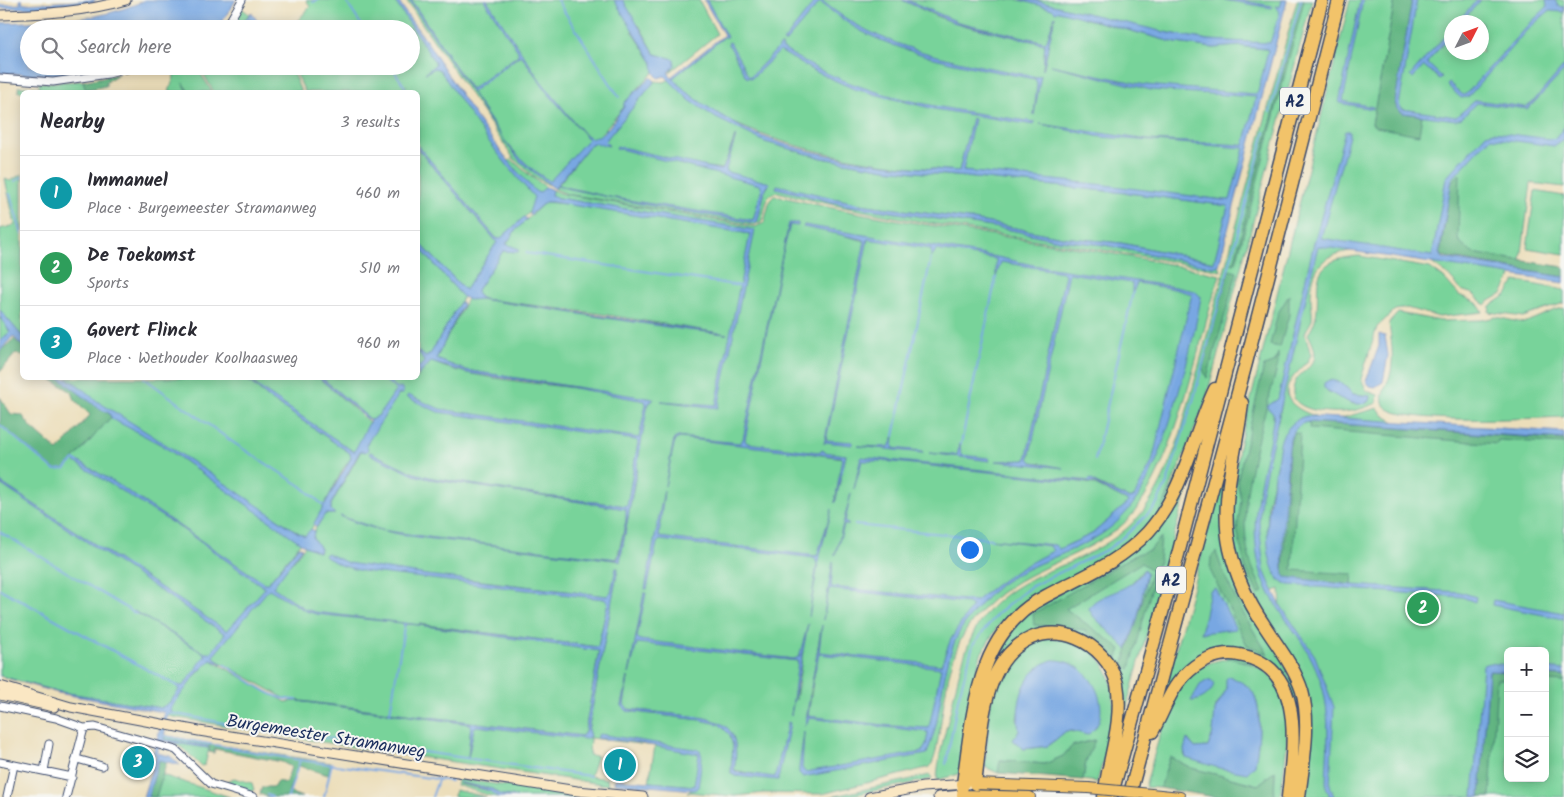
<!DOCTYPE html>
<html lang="en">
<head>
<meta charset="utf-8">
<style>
  body { margin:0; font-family:Kalam,sans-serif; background:#f7f7f7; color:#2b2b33 }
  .controls { position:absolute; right:15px; bottom:15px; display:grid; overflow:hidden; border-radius:8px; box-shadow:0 2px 12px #0003 }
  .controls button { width:45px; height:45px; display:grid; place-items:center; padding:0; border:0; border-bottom:1px solid #e1e1e2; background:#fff; color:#2b2b33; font:25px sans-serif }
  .compass { position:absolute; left:1444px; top:15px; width:45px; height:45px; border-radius:50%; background:#fff; box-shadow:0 2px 12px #0003; rotate:48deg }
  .you { position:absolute; left:969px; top:549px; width:18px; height:18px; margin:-12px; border:4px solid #fff; border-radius:50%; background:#1a73e8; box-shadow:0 0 0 8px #1a73e833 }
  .badge { display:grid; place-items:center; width:32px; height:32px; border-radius:50%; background:#7c3aed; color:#fff; font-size:16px; font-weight:700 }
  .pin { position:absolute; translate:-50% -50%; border:2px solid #fff; box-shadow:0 1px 5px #0006 }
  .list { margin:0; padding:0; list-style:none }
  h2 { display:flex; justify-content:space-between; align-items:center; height:65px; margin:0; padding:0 20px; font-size:21px }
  h2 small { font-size:16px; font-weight:400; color:#7c7c81 }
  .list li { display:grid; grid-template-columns:32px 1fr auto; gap:15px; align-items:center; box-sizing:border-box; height:75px; padding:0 20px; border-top:1px solid #e1e1e2 }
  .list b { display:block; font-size:19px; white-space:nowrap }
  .list p { margin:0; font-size:16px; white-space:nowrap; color:#7c7c81 }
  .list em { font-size:16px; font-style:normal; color:#7c7c81 }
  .icon { flex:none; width:28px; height:28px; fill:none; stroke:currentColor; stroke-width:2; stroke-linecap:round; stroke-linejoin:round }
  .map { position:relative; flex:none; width:1564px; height:797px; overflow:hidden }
  .search { position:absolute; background:#fff; box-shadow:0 2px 12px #0003; left:20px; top:20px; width:400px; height:55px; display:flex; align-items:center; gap:12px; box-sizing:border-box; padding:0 18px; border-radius:28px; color:#7c7c81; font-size:19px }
  .panel { position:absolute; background:#fff; box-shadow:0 2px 12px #0003; left:20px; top:90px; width:400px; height:290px; border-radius:8px }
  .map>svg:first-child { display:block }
  .green { fill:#78d39a; stroke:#4a817c; fill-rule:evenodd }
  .forest { fill:#62b582; stroke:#3e7270 }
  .water { fill:#78a7e2; stroke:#4a6ba0; fill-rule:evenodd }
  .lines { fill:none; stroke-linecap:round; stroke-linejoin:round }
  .stream { stroke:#78a7e2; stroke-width:2 }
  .street-casing { stroke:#3a496c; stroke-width:9 }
  .secondary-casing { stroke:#3a496c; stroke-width:11 }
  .primary-casing { stroke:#3a496c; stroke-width:12 }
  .highway-casing { stroke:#3a496c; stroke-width:15 }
  .street { stroke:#fff; stroke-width:7 }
  .secondary { stroke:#fae7c3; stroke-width:9 }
  .primary { stroke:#f2c36a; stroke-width:10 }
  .highway { stroke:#f2c36a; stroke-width:12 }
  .primary-bridge-casing { stroke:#3a496c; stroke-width:12; stroke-linecap:butt }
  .primary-bridge { stroke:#f2c36a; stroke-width:10 }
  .labels { text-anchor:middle; stroke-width:4; stroke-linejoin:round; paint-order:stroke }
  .shield { fill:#f6f6f2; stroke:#5d6b8a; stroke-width:1 }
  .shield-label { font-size:16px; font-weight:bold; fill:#1b2f5e }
  .street-label { font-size:18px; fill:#1b2f5e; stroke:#f6f6f2 }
</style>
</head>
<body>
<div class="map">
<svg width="1564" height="797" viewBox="0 0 1564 797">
  <rect width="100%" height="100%" fill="#f6f6f2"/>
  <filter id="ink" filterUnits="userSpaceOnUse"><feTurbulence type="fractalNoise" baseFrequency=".02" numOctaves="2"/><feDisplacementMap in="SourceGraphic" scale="10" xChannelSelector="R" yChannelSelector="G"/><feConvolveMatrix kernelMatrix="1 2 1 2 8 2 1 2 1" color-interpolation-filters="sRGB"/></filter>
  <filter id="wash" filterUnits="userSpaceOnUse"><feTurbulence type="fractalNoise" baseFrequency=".0096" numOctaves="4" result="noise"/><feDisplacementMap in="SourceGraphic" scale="20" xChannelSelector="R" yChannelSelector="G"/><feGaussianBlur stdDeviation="1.12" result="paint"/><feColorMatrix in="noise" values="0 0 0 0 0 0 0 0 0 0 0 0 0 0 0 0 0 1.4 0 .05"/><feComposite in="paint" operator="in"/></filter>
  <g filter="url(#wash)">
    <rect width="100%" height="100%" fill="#ecdeba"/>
    <!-- green -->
    <path class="green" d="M306,0H394L500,153L508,162L511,159L529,175L546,187L529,213L500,239L496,238L418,146V92H401L407,85L398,92H305L293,66H411V29H290L310,7Z
      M406,0H409L470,90L411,0H484L489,7L485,0H699L717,34L669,73L675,65L668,59L655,54L639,25L632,31L653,63L655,71L624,103V107L599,136L588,139L549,185L534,177L514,159Z
      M706,0H902L938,17L966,26L1045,44L1043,70L1055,16L1047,40L1045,42L958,22L907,0H1285L1275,44L1208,40L1137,27L1086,15L1083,18L1176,43L1214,48L1239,46L1273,50L1235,201L962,171L969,133L959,171C875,165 793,153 717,115L765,142L822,158L885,169L1136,194L1229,206L1214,262L1121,243L1062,237L968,219L860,204L777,186V188L844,205L1006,229L1059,240L1104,245L1214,267L1219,265L1221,271C1074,241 923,229 777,192L768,196L762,221L754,225L567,194L555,189L590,145L593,143L608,145L605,141L655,81L664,82L673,78L725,36ZM735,136L726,169L727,172L769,186L765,190L758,220L755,219L763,188L760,185L693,165L723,169Z
      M1297,0H1312L1205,403L1160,514L1114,556L1027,601L998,626L981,654L976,674L959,774L937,780C938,758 944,737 949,717C959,675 965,630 998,601C1018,583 1043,573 1068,563C1139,532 1156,504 1181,432Z
      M1350,0H1395L1372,124L1388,116L1411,0H1564V187L1531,183L1521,260L1447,253L1432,256L1321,239L1314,244L1357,250C1323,254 1311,265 1311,300C1311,306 1313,314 1312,320C1310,325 1306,329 1305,334L1311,355C1307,364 1301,368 1294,376C1275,399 1299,411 1318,417L1300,418L1292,425L1306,418L1564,435V797H1305L1300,670L1241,572C1227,529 1234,491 1239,447ZM1452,22H1482V52H1452ZM1277,401L1282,403L1278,421L1273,419V412L1270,409ZM1283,435L1275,575L1267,529L1268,503ZM1280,589L1281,609L1271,592ZM1508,651H1545V778H1508Z
      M240,7L249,14L261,29H241L249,14L239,29H226Z
      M172,66H196L212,92H189L183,83L188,92H169L174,77Z
      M199,66H290L301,92H214Z
      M83,81L86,90L81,92H19L18,87H40L38,83Z
      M418,149L497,242L465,290L418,241Z
      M22,174V336L0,310V229L15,225L5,179L10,181Z
      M552,190L563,194L755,227L764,223L770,200L774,196H778C924,231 1074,241 1220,275C1197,342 1173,489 1116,530C1065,567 1009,570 969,626C948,655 945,699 939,734C937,744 936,758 930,767L822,794L764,793L735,796L687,792L698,788L699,757L695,786L649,782L655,746L590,738L589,755L597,756L590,776L607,779L608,785L346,746L167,716C177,695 195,675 211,660L286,702L298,701L471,724L468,757L474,727L477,726L590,738L588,731L618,568L611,592L607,596L466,579L604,599L608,602L598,647L419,624L599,650L585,732L582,736L286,699L211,657L170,702L161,708L55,691L0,676V484L113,558L119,560L0,482V425L54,470L65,469L111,417L162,445L301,542L268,583L291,564L305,546L319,552L320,549L313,538L314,531L325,514H335L331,510V505L361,451L367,449L365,445L399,394L398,388L379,415L371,420L322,378H418V246L463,297L431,353L426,357C443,377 563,386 593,390L465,370L436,359L467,299H480L726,334L602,314L483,299L478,296L477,290L503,251L518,249L506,245L515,231L545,202L595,207L750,234L744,283L752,230L558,198L551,195ZM804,225L868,238L857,289L865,241ZM1064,288L1029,459L1032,462L1041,463L1023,462L1026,461ZM779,449L846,455L835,503L843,458ZM370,452L414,473L433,478L544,496L627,506L637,469L620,561L593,557L617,559L626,521L627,509L430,479L414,475L370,454ZM1038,476L1092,481L1130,499L1134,497L1104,529L1056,551V546L1059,549L1092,534L1129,502L1093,484ZM821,629L808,716L806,720ZM661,645L794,659L799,657L803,651L796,700L798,661ZM628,678L624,705L628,709C646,711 664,713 682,715C721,719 742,724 734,770L778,779L735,776L731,773L733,746L730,735L719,724L701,720L627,711L622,706Z
      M1535,191L1564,196V254L1527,248Z
      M1359,256L1430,268L1444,278L1459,295L1477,303L1483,312L1439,317L1407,308L1395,310L1377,327L1361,379L1367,391L1378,395L1377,403C1369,406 1360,410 1351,411C1336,414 1290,413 1293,390C1296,364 1329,372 1308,334C1333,300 1292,261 1359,256ZM1340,382L1353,394L1369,396L1367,403L1353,404L1327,391Z
      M1430,262L1512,275L1502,294L1488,302L1485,305L1473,294L1461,290L1448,275Z
      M1515,281L1564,290V303L1523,317L1489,312L1490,306L1507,295Z
      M1564,308V417C1537,418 1395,426 1384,405C1379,394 1389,382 1391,372C1394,355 1391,340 1389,323L1398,313L1441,321L1482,320L1496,317L1524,323L1555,310Z
      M0,317L10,332L0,341Z
      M67,378H245L269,398L350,453L351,458L343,469L310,532L304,536L99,403Z
      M248,378H319L371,424L354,452L266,393Z
      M1378,408L1383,415L1395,422L1341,418Z
      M1206,420L1123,720L1114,663L1048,628L992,673L988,670L994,654L1021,617L1148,537ZM1144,569L1147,573L1137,621L1127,648L1094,617L1089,609L1129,586Z
      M1233,438L1224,533L1301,701V737L1273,668L1213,654L1160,708Z
      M1046,636C1057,639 1078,640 1087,647C1132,681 1110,737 1097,782L1083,780L1086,761L1094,740L1072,746L1063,756L1045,764L1001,760L998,773L985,767L989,709L995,687L1017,649ZM1023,688L1100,709L1096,728L1075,732L1066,731L1048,746L1024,749L1013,740L1020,731L1017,719Z
      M1231,658C1240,661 1251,663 1260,668C1300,690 1285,761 1280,797H1274L1275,771L1258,785L1191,768L1170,757L1160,788L1145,787C1156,752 1167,691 1198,669C1208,662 1219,660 1231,658ZM1229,676C1237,681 1247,684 1252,691C1264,709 1258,745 1255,765L1186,758L1184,754L1188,739L1195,748L1208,747L1213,733L1216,706L1224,695Z
      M163,735L210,744L205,765L201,766L184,749L168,740L208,748L207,746L164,739Z
      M156,773L230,797H149Z
      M930,775L932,779L843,797H830Z
      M234,778L252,783L254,790L251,792L223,784Z
      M459,779L580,796L584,797H517L502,795L492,789L459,784L490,791L498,797C491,797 467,788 456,785Z
      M455,790L486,797H454Z"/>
    <!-- forest -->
    <path class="forest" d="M1300,0H1304L1236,263L1232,264L1235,259L1255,178L1273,114Z
      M1395,0H1412L1395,104L1403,113L1422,116L1419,135L1376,127L1372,124Z
      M118,74L106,82V86L86,90L83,81Z
      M1460,174L1458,240L1472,253L1564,267V277L1440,256L1451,182Z
      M1229,270L1237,272L1207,378L1202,367Z
      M1289,295V315L1280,347L1270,345L1278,313Z
      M14,339L22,346V357L16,353L0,372V351Z
      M1278,353V364C1264,422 1233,502 1250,560C1253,571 1259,582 1263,592L1258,594L1245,567L1241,548L1237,530L1241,500L1237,482L1264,366L1275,362Z
      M49,378C72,378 89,405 109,413L111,417L65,469L55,470L0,425V397L11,414L22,415L32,428L58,451L90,415L75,400L72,392Z
      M1309,422L1564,440V444L1498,440L1497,444L1310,429Z
      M1293,432L1300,434L1292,570L1353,574L1352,585L1288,579L1283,575L1289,448Z
      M1161,537L1159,561L1130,669L1122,668L1152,570L1141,563L1066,609L1121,649L1117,660L1084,630L1034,625L1033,614L1137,554L1150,550Z
      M1216,552C1228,589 1247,621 1268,654L1247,645L1210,570L1211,557Z
      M1489,671L1508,672V679H1497L1490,797H1480Z
      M1545,675L1564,676V682L1545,681Z
      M1095,740L1086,761L1083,780L998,773L1000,760L1045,764L1063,756L1072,746Z
      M210,744L331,763L328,775L299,766L288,792L302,797H268L260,794L262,787H274L277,781L286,783L291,767L282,762L215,749L214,753L209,752Z
      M1170,757L1191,768L1258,785L1275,771L1274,797H1215L1160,788Z
      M159,759L167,761L156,797H148Z"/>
    <!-- water -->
    <path class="water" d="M19,0H22L23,4L96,0L94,2L34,8H0V5L21,4Z
      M145,0H236L217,29H29V66H114L66,76L0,73V23C48,21 101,22 145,0Z
      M394,0H398C406,16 421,32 431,48C463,98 494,148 535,191L539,193L546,187L552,190L551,195L558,198L755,230L718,408L661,401L716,405L750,234L552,202H545L530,215L529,213L534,197C498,157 469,115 440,70L435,68L425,73L436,64Z
      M409,0H411L470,88H473L518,55V51L484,0H487L540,80L583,133L591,138C605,138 616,117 624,107V103L651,77L655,81L605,141L609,146L593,143L590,145L557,185L609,197L753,220L762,188L760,185L616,148L617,146L720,170L723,169L736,136L726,169L727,172L770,183L765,190L758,220L756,223L642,204L556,186L555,189L520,161L504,140ZM519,56H522L546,91L588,139L550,181C521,166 487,121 472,92Z
      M614,0H623L655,54L674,59L675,65L668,72L671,77L724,35L704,0H707L727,37H724L673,78C684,91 697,100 711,109C724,117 737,126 751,132C816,159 889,166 959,171L972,118L974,119L963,171L1106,185L1223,200H1230L1244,148L1101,137L1040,124L1148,140L1244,145L1256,97L1151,90L1051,65L1145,85L1255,94L1258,92L1268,51L1267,49L1239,46L1214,48L1176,43L1059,11L1055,12L1052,9L1020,0H1033L1164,32L1208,40L1270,43L1280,12L1276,6L1280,7L1282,0H1287L1219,265L1214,267L1104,245L1059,240L1006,229L844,205L776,188L777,185L860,204L968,219L1062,237L1121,243L1214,262L1228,206L1136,194L885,169L822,158L765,142L716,118L689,100L665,76L658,78L654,72L653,63Z
      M816,0H821C878,49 955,61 1027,75L1037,77L1041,75L1034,115L1037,83L1035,79C977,68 914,58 861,31C846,23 833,12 820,2L785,43L783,42Z
      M902,0H907L958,22L1045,42L1047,40L1055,16L1043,70L1045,44L952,22Z
      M1224,0H1239L1272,6V8Z
      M1360,0H1363L1343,101L1373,107V109L1339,103Z
      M1412,0H1417L1399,105L1402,109L1456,117L1476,100L1525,107L1531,104L1564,66V71L1528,109L1476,103L1462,118L1456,120L1403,113L1397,109L1395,102Z
      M1477,0H1481L1461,22H1457Z
      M1546,0H1555L1558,6L1564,7V12L1549,11L1527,30L1468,97L1461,98L1447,85L1449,83L1463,95L1466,94L1525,28L1547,7Z
      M251,12L263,29H259L250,18L239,29Z
      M1451,29V34L1427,63L1442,77L1440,79L1424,66L1413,78L1410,76Z
      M730,42L748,75L751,76L780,46H783L782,48C856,99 949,109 1035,122L1034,125L934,109L854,89L812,70L780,51L752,78L746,77L728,43Z
      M1564,127V139L1554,146L1492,138L1486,142L1452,179L1439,254L1443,258L1564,277V283L1318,246L1269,458L1261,495L1259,523L1264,570L1270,584L1281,606L1315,656L1334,707L1330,785L1334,797H1330L1326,786C1327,740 1334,704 1312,660C1294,624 1266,603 1258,560C1248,507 1267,466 1274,414L1266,407L1278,399L1314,243L1345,131H1349V136L1321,238L1432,256L1446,178L1486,134L1493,132L1551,139L1556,138Z
      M418,146L496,238L500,239L524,217L527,219L515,231L506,244L519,249L518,252L503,251L477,290L478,296L483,299L727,334L687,330L480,299L469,300L463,297L418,246V241L465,290L497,242L418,149Z
      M789,223H798V226L790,225L783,252L745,440L747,443L818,452L823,450L824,452L846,455L835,503L842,457L680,438L675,440L665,486L674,439L678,437L740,443L743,439Z
      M804,225L997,257L1033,265L1175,287L1195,291L1201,297C1194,336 1185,373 1173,411C1159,458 1143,508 1100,535C1070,554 1034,562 1004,582C989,593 976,609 965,623C945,651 943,692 936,725C934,735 930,744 927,754L803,777L799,773V768L804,732L802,768L805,772L922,752L926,745L928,732L809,718L805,727L810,695L808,716L892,726L929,728L941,668L819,654L811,688L822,625L819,652L941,665L951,639L972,606L968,603L829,589L823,620L833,561L831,587L976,601C1000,580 1024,565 1053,551L1050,546L990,539L1055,545L1059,549L1092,534L1129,502L1093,483L884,461H862L854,489L861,457L1068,479L1088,481L1091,479L1097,484L1130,499L1134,497L1152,462L1192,294L1174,289L1137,283L1132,294V283L1069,273L1029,458L1032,462L1064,468L995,461L1026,460L1065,274L1062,272L1001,262L996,277V259L936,250L931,258V249L868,239L826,440L853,442L852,445L825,442L824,444L865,241L862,239L803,227Z
      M460,302L463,304L436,359L465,370L654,399L648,404L620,562L617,560C571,555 526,549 481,544C433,539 383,536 340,516L381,530L435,538L618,559L626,521V509L430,479L414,475L369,454L370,452L414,473L433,478L545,496L627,506L638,442L636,440L438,412L406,397L408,395L440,409L639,438L646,404L645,401L569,387L468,373L431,362L418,376V368L424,362L418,351L426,357L431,353Z
      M0,310L22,336V346L13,336L0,351V341L10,332L0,317Z
      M1379,334L1385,336L1388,355L1383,382L1375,387L1370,386L1366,381L1379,346Z
      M59,378C75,377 87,395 100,403C167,444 232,488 297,532L305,536L311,529L314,531L313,538L320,549L319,552L305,546L162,445L112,419L109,413L101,410Z
      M245,378L354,452L370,421L319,378H322L371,420L379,415L396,390L382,378H386L397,388L401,387L403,390V394H399L366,445L368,449L366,452L360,451L331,504V510L335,514H325L317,527L313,525L351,458L350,453L269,398Z
      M1329,380L1340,382L1353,394L1370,396L1369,401C1356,410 1335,396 1324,388V383Z
      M1306,416L1564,432V439L1309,422C1299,423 1295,429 1290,438C1288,458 1278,566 1285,577L1352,585L1460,592L1476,597L1475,602L1462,597L1288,585L1278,579C1259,550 1270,494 1277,462C1279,453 1279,443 1283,435C1288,427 1297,418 1306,416Z
      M894,436L893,448L922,451L923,453L858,446L889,447Z
      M960,444L961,455L989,458L990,461L929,453L957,455Z
      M78,461L114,482L264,583H268L299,546L302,548L273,587L305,609L315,612L598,647L608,602L604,599L362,571L340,565L324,556L326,553L348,563L427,575L607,596L611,592L616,568H618L588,730L590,736L586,739L477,726L474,728L468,758L471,724L298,701L582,736L585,732L599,651L419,625L407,624L404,627L402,623L316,614L306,611L269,589L214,655L215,659L225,665L211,660L198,672L171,708L172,711L167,716L164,739L208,746V748L161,741L157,753L170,756L180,765L159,760L148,797H143L156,755L153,753L164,715L163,712L58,693L0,676L55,691L161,708L170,702L179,690L177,685L183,686L206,655L134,611L205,653H211L225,634L0,484V482L227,631L265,588L182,529L75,462Z
      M664,490L659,537L817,556L832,509L819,558L809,617L817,564L815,558L660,540L657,543L647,589H645Z
      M851,493L845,522L849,525H844L835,555Z
      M1144,569L1147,573L1137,621L1127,649L1094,617L1089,609C1095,592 1130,595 1144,569Z
      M1215,588L1236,629L1201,633L1210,591Z
      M644,593H646L637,637L640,640L794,659L799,657L808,624L791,715L798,661L637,643L629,674Z
      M1493,600L1564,613V619L1492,605Z
      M1052,660C1093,658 1118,717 1087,735L1073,731H1066L1048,746L1024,749L1013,740L1019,731C1015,704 1023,670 1052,660Z
      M1489,663L1508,665V672L1489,671L1480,797H1473L1483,665Z
      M1545,668L1564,670V676L1545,675Z
      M1229,676C1237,680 1247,684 1252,691C1264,709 1258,745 1255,765L1247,773L1219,768L1186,758L1184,750L1187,739L1195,748L1208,747L1213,733L1215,710L1226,690V679Z
      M628,677L624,705L628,709C646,711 664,713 682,715C722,719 742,724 734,770L737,772L775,777L788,722L790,723L778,780L735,776L731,773L733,746L730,735L719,724L701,720L627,711L622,706Z
      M1208,680H1211L1214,684C1211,694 1201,701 1191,701L1200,685Z
      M599,734L700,750L702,757L698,788L695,790L614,783L615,779L694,786L699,754L633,742L597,738Z
      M459,782L492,789L502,795L517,797H498L490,791Z"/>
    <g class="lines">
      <!-- stream -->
      <path class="stream" d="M345,0L364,29
        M557,0L619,97
        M313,2L318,0
        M391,66L405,87
        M1270,112L1301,0
        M15,181L22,177
        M10,194L22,235
        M526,253L741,286
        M144,378L234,443L301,486L323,505
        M0,425L54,470L65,469L74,460L78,462
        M894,436L931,258
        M961,444L996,277
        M1095,460L1133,292
        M855,525L992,539
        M0,532L136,614
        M0,589L179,687
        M225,665C247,678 271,701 297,700
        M171,713L229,724L590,776
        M390,713L404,627
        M164,736L300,760L451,781
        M946,764L958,699L973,645L997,614L1030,587L1108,549L1126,535L1155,507L1167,483L1193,401L1265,132
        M230,784L248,790
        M267,795L272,797
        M288,797L300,760
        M324,797L332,763
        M432,797L438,780"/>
    </g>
  </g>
  <g filter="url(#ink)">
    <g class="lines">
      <defs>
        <path id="street" d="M225,29L242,0
          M0,78L53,82L108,74L139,66
          M0,706L56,718L84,728
          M84,728L95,727L176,750L211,784L254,797
          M77,759L102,766
          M0,762L72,777
          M44,771L49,744
          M7,797L14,765
          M66,797L84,728"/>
        <path id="secondary" d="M0,15C43,14 85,12 126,0
          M0,686L71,707L199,731L577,791L643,797
          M0,695L54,707
          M869,797L923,787L968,784
          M938,797L962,795L961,797"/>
        <path id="primary" d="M963,784L962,795L1030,797
          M975,784L1088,788
          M1151,794L1180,797"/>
        <path id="highway" d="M1242,403C1237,452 1219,500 1230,549C1236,576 1249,603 1264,625C1278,647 1294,666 1302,691C1311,724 1303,764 1299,797
          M1152,732C1163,714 1169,691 1184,676C1198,661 1218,651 1239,655C1307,666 1293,748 1288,797
          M963,784C973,715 975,632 1046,596C1082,577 1120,562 1148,532C1184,492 1193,435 1215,389
          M975,784C982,736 979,661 1031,638C1045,632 1062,632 1076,638C1096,646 1112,663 1117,684C1124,723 1108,759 1104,797
          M1111,797L1175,566L1322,0
          M1129,797L1246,363L1339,0"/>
      </defs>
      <!-- street casing -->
      <use href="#street" class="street-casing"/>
      <!-- secondary casing -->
      <use href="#secondary" class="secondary-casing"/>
      <!-- primary casing -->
      <use href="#primary" class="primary-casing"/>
      <!-- highway casing -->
      <use href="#highway" class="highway-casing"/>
      <!-- street -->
      <use href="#street" class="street"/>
      <!-- secondary -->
      <use href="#secondary" class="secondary"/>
      <!-- primary -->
      <use href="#primary" class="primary"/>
      <!-- highway -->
      <use href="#highway" class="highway"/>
      <defs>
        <path id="primary-bridge" d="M1088,788L1151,794"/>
      </defs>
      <!-- primary-bridge casing -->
      <use href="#primary-bridge" class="primary-bridge-casing"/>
      <!-- primary-bridge -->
      <use href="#primary-bridge" class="primary-bridge"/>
    </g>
  </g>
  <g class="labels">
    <!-- shield labels -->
    <g class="shield">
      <rect x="1280" y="87.5" width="30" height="27" rx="4"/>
      <rect x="1156" y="566.5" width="30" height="27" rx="4"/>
    </g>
    <g class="shield-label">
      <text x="1295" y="107">A2</text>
      <text x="1171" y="586">A2</text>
    </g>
    <!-- street labels -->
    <g class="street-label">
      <text transform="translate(326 736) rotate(9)" y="6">Burgemeester Stramanweg</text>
    </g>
  </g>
</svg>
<div class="controls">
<button>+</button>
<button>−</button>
<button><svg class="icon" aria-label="layers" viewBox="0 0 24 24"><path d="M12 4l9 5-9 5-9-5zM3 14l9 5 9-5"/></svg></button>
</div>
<svg class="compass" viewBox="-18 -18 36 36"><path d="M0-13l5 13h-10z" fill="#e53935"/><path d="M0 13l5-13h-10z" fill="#7c7c81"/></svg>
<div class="you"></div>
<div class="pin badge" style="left:620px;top:765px;background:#0f9aa8">1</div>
<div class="pin badge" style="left:1423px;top:608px;background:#2e9e5b">2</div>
<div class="pin badge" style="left:138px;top:762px;background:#0f9aa8">3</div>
<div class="search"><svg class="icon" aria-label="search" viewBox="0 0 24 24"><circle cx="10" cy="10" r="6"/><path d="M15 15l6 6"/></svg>Search here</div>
<section class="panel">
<h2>Nearby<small>3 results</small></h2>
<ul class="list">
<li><span class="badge" style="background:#0f9aa8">1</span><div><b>Immanuel</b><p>Place · Burgemeester Stramanweg</p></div><em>460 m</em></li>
<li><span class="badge" style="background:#2e9e5b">2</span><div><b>De Toekomst</b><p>Sports</p></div><em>510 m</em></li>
<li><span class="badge" style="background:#0f9aa8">3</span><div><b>Govert Flinck</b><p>Place · Wethouder Koolhaasweg</p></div><em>960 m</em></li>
</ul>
</section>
</div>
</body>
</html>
